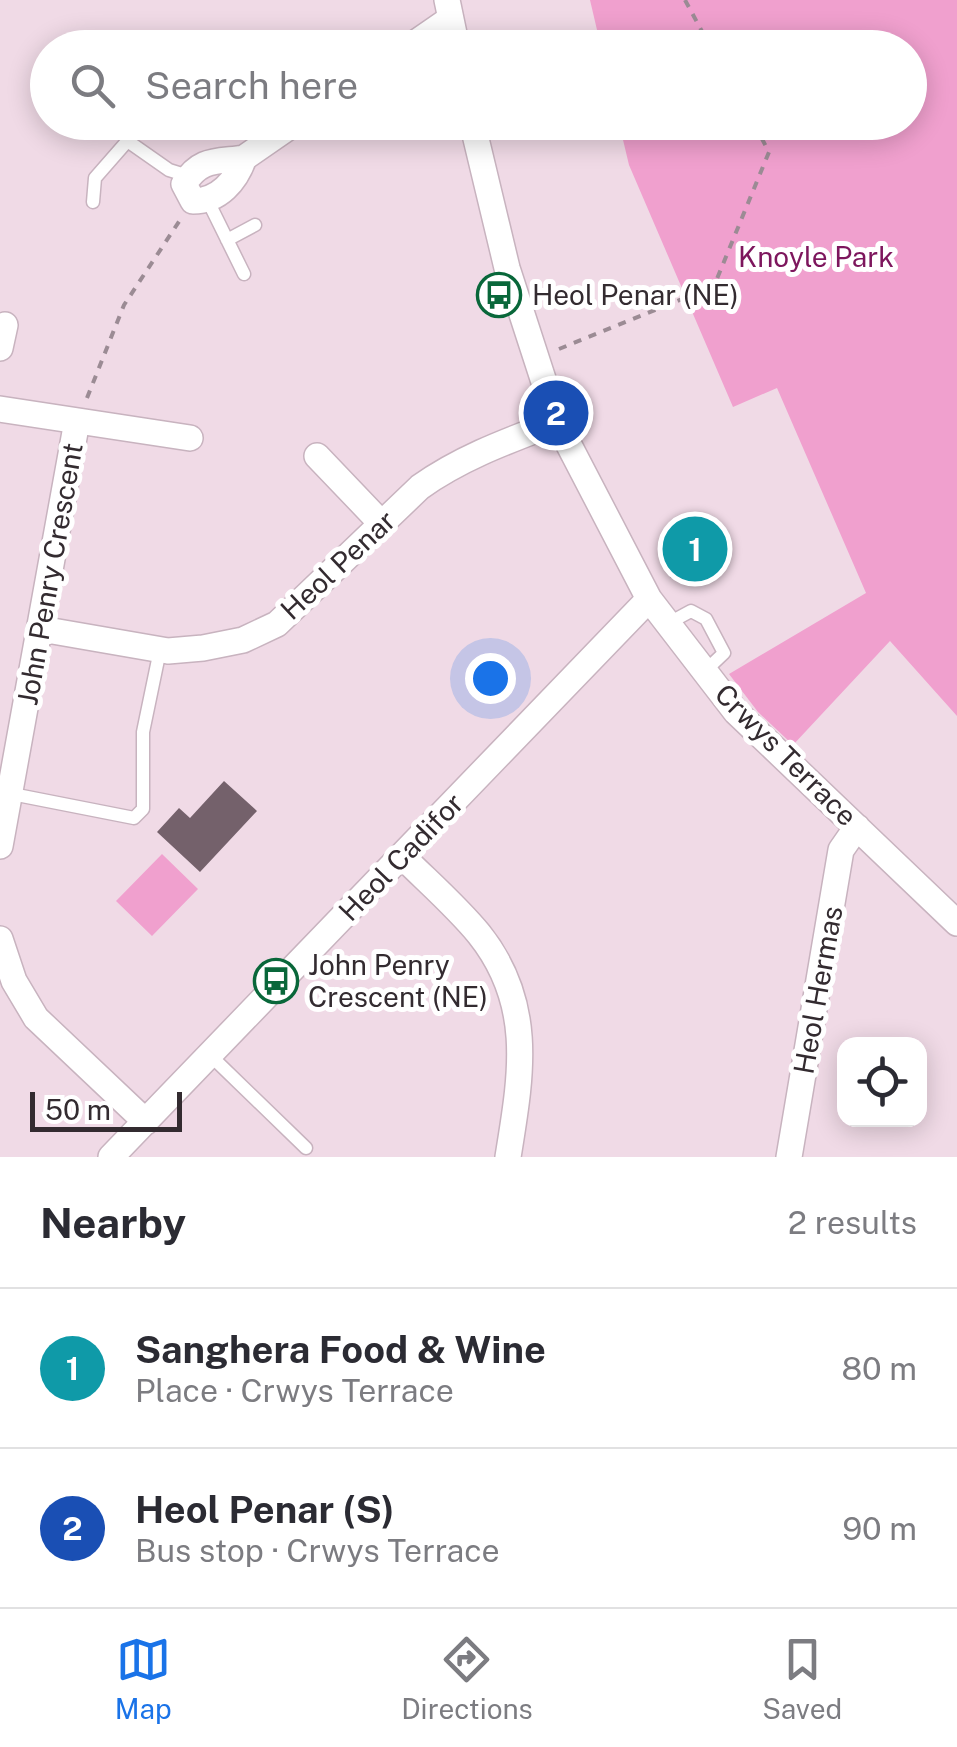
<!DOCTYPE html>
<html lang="en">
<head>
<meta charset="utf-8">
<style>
  body { margin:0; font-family:"Public Sans",sans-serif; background:#f7f7f7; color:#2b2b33 }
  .controls { position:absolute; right:30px; bottom:30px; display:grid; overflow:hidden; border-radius:20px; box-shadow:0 5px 25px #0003 }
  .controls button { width:90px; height:90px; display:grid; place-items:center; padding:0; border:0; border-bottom:2px solid #e1e1e2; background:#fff; color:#2b2b33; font:50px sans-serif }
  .scale { position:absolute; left:30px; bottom:25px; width:152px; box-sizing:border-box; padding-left:10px; border:5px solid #332b30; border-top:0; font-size:28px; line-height:35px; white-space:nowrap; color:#332b30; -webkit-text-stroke:8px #fff; paint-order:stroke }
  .you { position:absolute; left:490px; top:678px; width:35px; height:35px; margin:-25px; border:8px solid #fff; border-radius:50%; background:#1a73e8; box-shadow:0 0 0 15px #1a73e833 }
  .badge { display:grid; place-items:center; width:65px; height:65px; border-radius:50%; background:#1a73e8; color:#fff; font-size:32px; font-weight:700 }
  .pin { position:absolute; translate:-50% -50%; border:5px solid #fff; box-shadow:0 2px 10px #0006 }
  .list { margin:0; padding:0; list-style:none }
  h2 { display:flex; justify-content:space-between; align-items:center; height:130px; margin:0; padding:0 40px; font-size:42px }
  h2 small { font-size:32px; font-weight:400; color:#7c7c81 }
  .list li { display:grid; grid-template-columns:65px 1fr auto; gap:30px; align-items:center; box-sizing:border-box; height:160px; padding:0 40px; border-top:2px solid #e1e1e2 }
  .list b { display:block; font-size:38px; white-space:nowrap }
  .list p { margin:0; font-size:32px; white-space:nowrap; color:#7c7c81 }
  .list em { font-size:32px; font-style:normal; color:#7c7c81 }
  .icon { flex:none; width:55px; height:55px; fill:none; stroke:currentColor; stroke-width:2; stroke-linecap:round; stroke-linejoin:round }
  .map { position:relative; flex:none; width:957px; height:1157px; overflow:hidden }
  .search { position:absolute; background:#fff; box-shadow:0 5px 25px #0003; left:30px; right:30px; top:30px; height:110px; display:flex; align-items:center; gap:25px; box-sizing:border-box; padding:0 35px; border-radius:55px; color:#7c7c81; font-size:38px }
  .sheet { height:450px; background:#fff }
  nav { display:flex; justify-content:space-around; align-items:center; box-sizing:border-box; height:140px; border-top:2px solid #e1e1e2; background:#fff; font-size:28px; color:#7c7c81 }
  nav a { display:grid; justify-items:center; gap:5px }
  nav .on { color:#1a73e8 }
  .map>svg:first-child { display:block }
  .green { fill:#f0a0ce }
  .building { fill:#74616b }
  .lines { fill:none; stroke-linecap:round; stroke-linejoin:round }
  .lane-casing { stroke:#c8b3bf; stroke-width:15 }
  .street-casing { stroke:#c8b3bf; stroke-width:28 }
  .path { stroke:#9b8b94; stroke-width:4; stroke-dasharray:8 8; stroke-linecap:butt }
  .lane { stroke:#fff; stroke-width:12 }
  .street { stroke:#fff; stroke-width:25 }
  .labels { text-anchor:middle; stroke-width:10; stroke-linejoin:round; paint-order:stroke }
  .park-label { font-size:28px; fill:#7d165d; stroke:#fff }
  .poi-label { font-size:28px; fill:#332b30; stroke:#fff; text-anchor:start }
  .street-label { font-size:28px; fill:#332b30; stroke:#fff }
</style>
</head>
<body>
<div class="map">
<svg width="957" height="1157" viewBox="0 0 957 1157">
  <rect width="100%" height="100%" fill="#f0dae6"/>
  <!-- green -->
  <path class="green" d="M590,0H957V716L890,641L793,745L758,712L729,674L866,593L777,388L733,407L629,165L619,123L910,122V48L601,47Z
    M162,854L198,889L152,936L116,901Z"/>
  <!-- building -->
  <path class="building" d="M718,521L731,543L671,578L658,554Z
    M224,781L257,811L200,872L157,832L179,808L190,818Z"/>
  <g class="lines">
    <defs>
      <path id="lane" d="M129,142L169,170L188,176
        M208,201L244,274
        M93,202L95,178L144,122
        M227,240L255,225
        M667,624L691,611L706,619L724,653L705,671
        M12,794L134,818L143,809V732L160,650
        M211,1056L306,1148"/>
      <path id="street" d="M447,0L457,48
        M408,48L450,19
        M472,122L507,268L557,422L649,599L736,712L957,923
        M244,158C236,181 219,201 193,201L184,184C200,158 216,162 244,158Z
        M244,158L296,122
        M0,348L5,325
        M0,409L190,438
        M317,456L382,524
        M41,629L168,651L203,648L243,640L277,624L420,487C462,457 510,440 557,422
        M0,846L77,421
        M402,856C427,881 456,906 479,934C535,1004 521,1076 508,1157
        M0,939L14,981L36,1018L146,1122
        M111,1157L649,599
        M789,1157L841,850L857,827"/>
    </defs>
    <!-- lane casing -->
    <use href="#lane" class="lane-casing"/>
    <!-- street casing -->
    <use href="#street" class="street-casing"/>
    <!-- path -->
    <path class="path" d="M685,0L711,48
      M559,349L714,286L769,152L753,122
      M87,398L124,305L182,217"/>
    <!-- lane -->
    <use href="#lane" class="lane"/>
    <!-- street -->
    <use href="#street" class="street"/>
  </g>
  <!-- icons -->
  <defs>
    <symbol id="bus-ring" viewBox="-11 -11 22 22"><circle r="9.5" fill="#fff" stroke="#09673a" stroke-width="1.5"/><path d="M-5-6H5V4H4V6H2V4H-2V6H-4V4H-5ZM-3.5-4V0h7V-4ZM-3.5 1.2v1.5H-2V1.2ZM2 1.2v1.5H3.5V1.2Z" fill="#09673a"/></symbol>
  </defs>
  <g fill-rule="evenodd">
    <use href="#bus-ring" x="474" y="270" width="50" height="50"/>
    <use href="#bus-ring" x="251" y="956" width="50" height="50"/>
  </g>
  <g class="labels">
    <!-- park labels -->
    <g class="park-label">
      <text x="816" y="267">Knoyle Park</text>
    </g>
    <!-- poi labels -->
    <g class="poi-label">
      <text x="532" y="305">Heol Penar (NE)</text>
      <text x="308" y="975">John Penry<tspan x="308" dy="32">Crescent (NE)</tspan></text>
    </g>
    <!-- street labels -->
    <g class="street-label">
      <text transform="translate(338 565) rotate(-43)" y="10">Heol Penar</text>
      <text transform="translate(50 574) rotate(-80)" y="10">John Penry Crescent</text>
      <text transform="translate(786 755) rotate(45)" y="10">Crwys Terrace</text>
      <text transform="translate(401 857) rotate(-46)" y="10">Heol Cadifor</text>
      <text transform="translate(818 990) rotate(-80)" y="10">Heol Hermas</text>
    </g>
  </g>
</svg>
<div class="controls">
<button><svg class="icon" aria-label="locate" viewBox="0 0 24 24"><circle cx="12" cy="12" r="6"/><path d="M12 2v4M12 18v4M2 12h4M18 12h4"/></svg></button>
</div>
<div class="scale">50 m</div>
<div class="you"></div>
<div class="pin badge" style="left:695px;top:549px;background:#0f9aa8">1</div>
<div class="pin badge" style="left:556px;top:413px;background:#1a4fb4">2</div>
<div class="search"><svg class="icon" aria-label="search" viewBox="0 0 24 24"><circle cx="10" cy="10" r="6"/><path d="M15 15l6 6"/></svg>Search here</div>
</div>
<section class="sheet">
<h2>Nearby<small>2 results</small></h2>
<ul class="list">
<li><span class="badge" style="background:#0f9aa8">1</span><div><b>Sanghera Food &amp; Wine</b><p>Place · Crwys Terrace</p></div><em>80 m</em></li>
<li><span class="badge" style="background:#1a4fb4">2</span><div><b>Heol Penar (S)</b><p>Bus stop · Crwys Terrace</p></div><em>90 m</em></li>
</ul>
</section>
<nav>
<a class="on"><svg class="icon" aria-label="map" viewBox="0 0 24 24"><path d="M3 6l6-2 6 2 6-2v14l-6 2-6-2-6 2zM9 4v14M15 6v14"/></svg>Map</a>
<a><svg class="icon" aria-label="directions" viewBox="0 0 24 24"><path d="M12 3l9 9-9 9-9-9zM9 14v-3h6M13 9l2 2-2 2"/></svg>Directions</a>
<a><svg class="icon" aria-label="saved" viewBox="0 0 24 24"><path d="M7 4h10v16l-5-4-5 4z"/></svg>Saved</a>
</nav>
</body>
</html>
